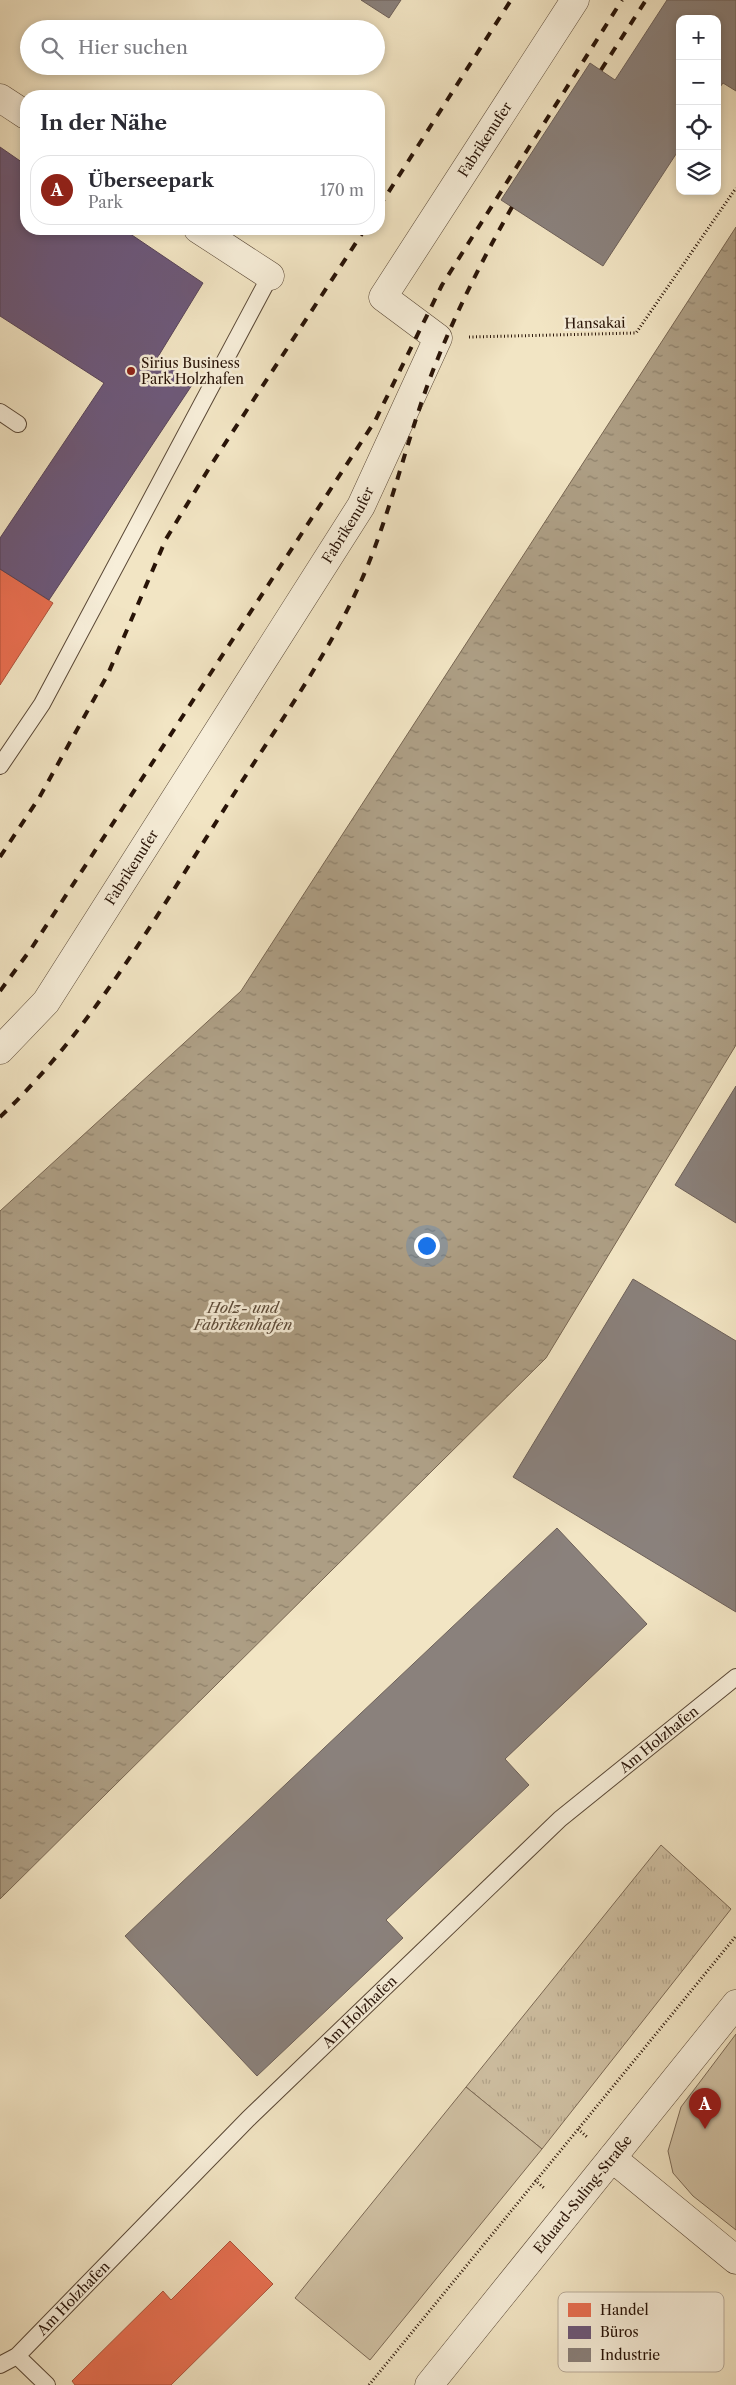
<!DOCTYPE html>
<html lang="de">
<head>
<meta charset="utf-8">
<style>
  body { margin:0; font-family:"Libre Caslon Text",serif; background:#f7f7f7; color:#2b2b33 }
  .controls { position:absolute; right:15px; top:15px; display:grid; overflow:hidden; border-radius:10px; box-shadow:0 2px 8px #0003 }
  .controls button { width:45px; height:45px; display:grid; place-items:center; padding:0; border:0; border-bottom:1px solid #e1e1e2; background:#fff; color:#2b2b33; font:25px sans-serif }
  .you { position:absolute; left:426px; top:1245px; width:18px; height:18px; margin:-12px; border:4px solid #fff; border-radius:50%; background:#1a73e8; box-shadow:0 0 0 8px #1a73e833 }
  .badge { display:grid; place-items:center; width:32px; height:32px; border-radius:50%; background:#8f2418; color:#fff; font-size:16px; font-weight:700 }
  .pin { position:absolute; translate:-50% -41px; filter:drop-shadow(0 1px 2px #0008) }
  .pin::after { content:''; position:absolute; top:26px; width:18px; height:15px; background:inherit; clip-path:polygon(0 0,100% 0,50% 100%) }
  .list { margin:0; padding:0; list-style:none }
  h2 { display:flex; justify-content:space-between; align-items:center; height:65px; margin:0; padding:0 20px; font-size:21px }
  h2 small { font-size:16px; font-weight:400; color:#7c7c81 }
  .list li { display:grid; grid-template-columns:32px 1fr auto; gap:15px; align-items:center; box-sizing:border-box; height:70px; margin:0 10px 10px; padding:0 10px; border:1px solid #e1e1e2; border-radius:20px }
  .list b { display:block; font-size:19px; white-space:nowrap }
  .list p { margin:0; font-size:16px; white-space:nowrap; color:#7c7c81 }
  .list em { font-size:16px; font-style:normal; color:#7c7c81 }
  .icon { flex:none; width:28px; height:28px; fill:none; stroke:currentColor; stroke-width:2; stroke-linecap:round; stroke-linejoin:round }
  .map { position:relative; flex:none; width:736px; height:2385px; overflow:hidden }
  .search { position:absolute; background:#fff; box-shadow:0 2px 8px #0003; left:20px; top:20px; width:365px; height:55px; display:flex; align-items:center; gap:12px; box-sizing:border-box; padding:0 18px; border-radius:28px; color:#7c7c81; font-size:19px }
  .panel { position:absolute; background:#fff; box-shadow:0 2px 8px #0003; left:20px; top:90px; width:365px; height:145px; border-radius:20px }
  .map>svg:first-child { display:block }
  .grass { fill:url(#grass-tufts); stroke:#7c6a56 }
  .green { fill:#d0c1a4; stroke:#7c6a56 }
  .water { fill:url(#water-ripples); stroke:#786652 }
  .shops { fill:#e76f51; stroke:#ae533b }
  .offices { fill:#6d597a; stroke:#584458 }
  .industry { fill:#8a817c; stroke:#6d6059 }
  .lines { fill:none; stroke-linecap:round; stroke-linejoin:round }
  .service-casing { stroke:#5a4836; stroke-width:18 }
  .minor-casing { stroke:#5a4836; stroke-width:29 }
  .path { stroke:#281307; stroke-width:3; stroke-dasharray:1 2.5; stroke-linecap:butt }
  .service { stroke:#f7eed9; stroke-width:16 }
  .minor { stroke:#f7eed9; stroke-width:28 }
  .rail { stroke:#281307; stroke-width:4; stroke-dasharray:9 9; stroke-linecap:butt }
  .poi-dot { fill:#8f2418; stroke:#f7eed9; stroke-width:2 }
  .labels { text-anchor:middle; stroke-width:5; stroke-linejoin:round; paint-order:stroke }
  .street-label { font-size:14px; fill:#281307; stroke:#f7eed9 }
  .poi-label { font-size:14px; fill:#281307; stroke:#f7eed9; text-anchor:start }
  .water-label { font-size:15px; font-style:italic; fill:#5d4b39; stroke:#f7eed9 }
  .key { fill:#f7eed9; stroke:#b9ac9a; stroke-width:1 }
  .key-label { font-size:14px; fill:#281307 }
</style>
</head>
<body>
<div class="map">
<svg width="736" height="2385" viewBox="0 0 736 2385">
  <defs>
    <pattern id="grass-tufts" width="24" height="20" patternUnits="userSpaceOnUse" patternTransform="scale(1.25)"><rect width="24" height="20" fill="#d0c1a4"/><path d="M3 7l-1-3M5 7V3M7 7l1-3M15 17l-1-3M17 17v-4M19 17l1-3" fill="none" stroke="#b3a58c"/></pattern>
    <pattern id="water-ripples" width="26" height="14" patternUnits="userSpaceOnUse" patternTransform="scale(1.25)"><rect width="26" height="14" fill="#ad9e84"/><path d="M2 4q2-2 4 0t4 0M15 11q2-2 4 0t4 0" fill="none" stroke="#8d806a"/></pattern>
  </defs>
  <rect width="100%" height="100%" fill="#f2e5c4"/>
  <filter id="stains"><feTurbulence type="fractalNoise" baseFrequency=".004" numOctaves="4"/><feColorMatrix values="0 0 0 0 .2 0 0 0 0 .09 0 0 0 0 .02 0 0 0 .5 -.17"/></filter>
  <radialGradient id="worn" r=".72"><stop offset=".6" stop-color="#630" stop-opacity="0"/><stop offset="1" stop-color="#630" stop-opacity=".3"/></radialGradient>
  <!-- grass -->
  <path class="grass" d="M661,1845L731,1909L542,2149L466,2087Z"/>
  <!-- green -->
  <path class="green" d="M736,2034V2230L693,2196L673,2173L668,2151L681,2107Z
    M466,2087L542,2149L370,2360L295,2298Z"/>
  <!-- water -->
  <path class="water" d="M736,227V1045L546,1358L0,1899V1211L241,991Z"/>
  <!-- shops -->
  <path class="shops" d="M0,569L53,603L0,685Z
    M230,2241L273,2284L171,2385H75L72,2381L163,2291L171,2300Z"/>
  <!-- offices -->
  <path class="offices" d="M0,147L26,165V229H123L203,283L156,360L194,382L49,600L0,569V538L104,383L0,316Z"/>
  <!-- industry -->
  <path class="industry" d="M361,0H401L389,18Z
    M667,0H736V91L723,83L717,91V19H680V148L603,266L501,200L590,63L615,80Z
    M736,1086V1223L675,1185Z
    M633,1279L736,1341V1612L513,1477Z
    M557,1528L647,1624L505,1759L529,1785L386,1920L403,1938L257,2076L125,1936Z"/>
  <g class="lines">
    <defs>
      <g id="service">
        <path d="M0,412L18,424"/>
        <path d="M0,766L42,704L270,276"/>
        <path d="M17,2356L47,2385"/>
        <path id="s1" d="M0,2365L17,2356L248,2119L560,1819L736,1677"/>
      </g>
      <g id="minor">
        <path d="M0,98L26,115"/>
        <path d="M198,229L270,276"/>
        <path id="s2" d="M0,1050L46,1002L361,506L438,338L383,297L575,0"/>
        <path d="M612,2158L736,2260"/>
        <path id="s3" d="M429,2385L736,2004"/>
      </g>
    </defs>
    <!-- service casing -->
    <use href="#service" class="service-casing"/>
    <!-- minor casing -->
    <use href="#minor" class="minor-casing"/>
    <!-- path -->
    <path class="path" d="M469,337L636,333L736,188
      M578,2129L587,2137
      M535,2180L544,2188
      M369,2385L736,1936"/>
    <!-- service -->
    <use href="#service" class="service"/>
    <!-- minor -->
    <use href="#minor" class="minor"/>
    <!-- rail -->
    <path class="rail" d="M601,70L646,0
      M379,207L511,0
      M0,857L39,798L108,674L166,539L211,465L365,229
      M0,991L31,949L375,421L442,285L622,0
      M0,1117C94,1028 163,905 232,797C277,726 328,656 362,579C391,513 406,441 432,373C455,314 481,262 512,207"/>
  </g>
  <!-- markers -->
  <circle class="poi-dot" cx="131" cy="371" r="5"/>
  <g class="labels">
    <!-- street labels -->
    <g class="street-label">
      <text dy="5" stroke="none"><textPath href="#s2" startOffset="1095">Fabrikenufer</textPath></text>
      <text transform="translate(595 323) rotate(-1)" y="5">Hansakai</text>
      <text dy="5" stroke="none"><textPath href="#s2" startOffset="631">Fabrikenufer</textPath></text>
      <text dy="5" stroke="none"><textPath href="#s2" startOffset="226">Fabrikenufer</textPath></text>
      <text dy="5" stroke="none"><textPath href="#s1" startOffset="910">Am Holzhafen</textPath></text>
      <text dy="5" stroke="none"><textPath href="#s1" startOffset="505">Am Holzhafen</textPath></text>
      <text dy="5" stroke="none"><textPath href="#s3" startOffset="245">Eduard-Suling-Straße</textPath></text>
      <text dy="5" stroke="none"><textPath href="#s1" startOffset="100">Am Holzhafen</textPath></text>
    </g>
    <!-- poi labels -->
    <g class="poi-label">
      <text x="141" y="368">Sirius Business<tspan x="141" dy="16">Park Holzhafen</tspan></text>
    </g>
    <!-- water labels -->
    <g class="water-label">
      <text x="243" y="1313">Holz- und<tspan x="243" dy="17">Fabrikenhafen</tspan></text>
    </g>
  </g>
  <!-- legend -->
  <rect x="558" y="2292" width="166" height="80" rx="8" class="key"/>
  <rect x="568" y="2303" width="23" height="14" fill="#e76f51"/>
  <rect x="568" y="2326" width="23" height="13" fill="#6d597a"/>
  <rect x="568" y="2348" width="23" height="14" fill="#8a817c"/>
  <g class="key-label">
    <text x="600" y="2315">Handel</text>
    <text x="600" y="2337">Büros</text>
    <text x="600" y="2360">Industrie</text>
  </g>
  <rect width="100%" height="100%" filter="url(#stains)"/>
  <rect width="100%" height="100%" fill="url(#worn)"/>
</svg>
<div class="controls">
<button>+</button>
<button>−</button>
<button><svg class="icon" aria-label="locate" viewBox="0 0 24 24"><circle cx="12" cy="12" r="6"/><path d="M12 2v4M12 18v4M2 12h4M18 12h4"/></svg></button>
<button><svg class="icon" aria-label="layers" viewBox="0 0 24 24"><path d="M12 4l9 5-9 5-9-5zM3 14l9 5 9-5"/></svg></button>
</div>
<div class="you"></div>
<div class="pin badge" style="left:705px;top:2129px">A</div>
<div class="search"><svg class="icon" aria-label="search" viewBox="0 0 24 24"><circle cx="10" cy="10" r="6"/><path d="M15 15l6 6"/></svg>Hier suchen</div>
<section class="panel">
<h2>In der Nähe<small></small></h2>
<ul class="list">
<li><span class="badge">A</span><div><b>Überseepark</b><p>Park</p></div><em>170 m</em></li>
</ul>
</section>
</div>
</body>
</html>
